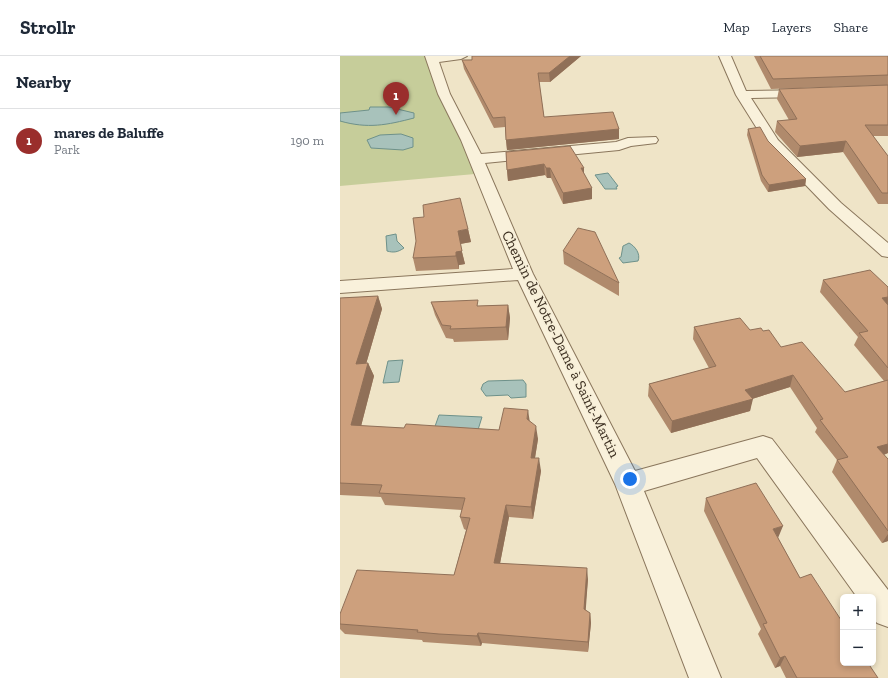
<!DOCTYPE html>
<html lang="en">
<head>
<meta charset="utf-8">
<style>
  body { margin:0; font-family:"Zilla Slab",serif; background:#f6f6f7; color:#1f2937 }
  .controls { position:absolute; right:12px; bottom:12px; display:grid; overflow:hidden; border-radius:6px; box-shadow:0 2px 6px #0003 }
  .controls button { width:36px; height:36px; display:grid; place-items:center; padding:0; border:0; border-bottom:1px solid #e0e1e3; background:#fff; color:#1f2937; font:20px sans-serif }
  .you { position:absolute; left:290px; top:423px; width:14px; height:14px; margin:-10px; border:3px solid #fff; border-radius:50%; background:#1a73e8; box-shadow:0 0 0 6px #1a73e833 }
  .badge { display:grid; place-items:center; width:26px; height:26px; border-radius:50%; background:#9a2e2c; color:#fff; font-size:13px; font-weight:700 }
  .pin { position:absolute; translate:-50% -33px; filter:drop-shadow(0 1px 2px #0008) }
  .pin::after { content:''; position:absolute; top:21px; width:14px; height:12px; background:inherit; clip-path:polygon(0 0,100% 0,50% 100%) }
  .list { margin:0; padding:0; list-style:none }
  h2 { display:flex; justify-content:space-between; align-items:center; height:52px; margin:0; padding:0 16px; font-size:17px }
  h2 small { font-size:13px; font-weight:400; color:#747a83 }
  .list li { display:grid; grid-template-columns:26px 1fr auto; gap:12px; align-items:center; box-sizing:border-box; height:64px; padding:0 16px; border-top:1px solid #e0e1e3 }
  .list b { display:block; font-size:15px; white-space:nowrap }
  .list p { margin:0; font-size:13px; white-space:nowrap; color:#747a83 }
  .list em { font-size:13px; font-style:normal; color:#747a83 }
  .map { position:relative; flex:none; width:548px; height:622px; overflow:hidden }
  header { display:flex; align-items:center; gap:24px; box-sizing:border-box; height:56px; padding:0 20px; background:#fff; border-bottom:1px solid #e0e1e3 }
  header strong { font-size:19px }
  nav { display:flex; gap:22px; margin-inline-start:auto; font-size:14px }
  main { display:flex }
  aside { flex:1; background:#fff }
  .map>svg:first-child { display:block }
  .green { fill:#c6cd9a }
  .water { fill:#a8c2bb; stroke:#6e918a }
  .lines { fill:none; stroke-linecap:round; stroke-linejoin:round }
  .minor-casing { stroke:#8a765c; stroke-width:2 }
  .minor { fill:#f9f1db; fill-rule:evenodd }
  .wall { fill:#b08a6c }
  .shaded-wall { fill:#907058 }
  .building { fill:#cda07d; stroke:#907058 }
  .labels { text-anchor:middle; stroke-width:3; stroke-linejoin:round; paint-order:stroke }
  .street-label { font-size:15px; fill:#3b2e20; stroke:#f6eed7 }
</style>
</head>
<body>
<header>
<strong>Strollr</strong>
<nav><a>Map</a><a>Layers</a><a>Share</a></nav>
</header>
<main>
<aside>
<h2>Nearby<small></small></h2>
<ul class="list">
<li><span class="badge">1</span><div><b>mares de Baluffe</b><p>Park</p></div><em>190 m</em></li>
</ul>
</aside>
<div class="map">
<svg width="548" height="622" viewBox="0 0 548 622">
  <rect width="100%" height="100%" fill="#efe4c7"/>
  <!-- green -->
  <path class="green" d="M0,0H90L135,118L0,130Z"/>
  <!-- water -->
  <path class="water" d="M30,51H49L74,57V62C47,69 28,73 0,65V57L29,54Z
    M61,78L73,82V91L63,94L31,92L27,84L40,79Z
    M268,117L278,130L276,131L277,133H265L255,119Z
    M56,178L57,185L64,192C58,196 54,197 47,195L46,180Z
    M289,187C295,190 301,198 298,205L283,207L279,202L281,201L283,190Z
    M63,304L59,326L43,327L48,305Z
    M183,324L186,328V341L171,342L168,339L146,340L141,333L143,328L148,325Z
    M99,359L142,361L137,377L93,376Z"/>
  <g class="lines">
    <defs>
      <path id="minor" d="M85,0H127L121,3L99,6L110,38L141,98L276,86L288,82L316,81L318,84L316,87L291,90L279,94L145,107L193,218L295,415L423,380L432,383L548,534V571L537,567L533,562V541H517L417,402L304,435L381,622H349L275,428L178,224L0,237V225L173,213L121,84L98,38Z
        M379,0H391L406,35L471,34L473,37L471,40L467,41L411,42L438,84L501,147L548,187V201L542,200L489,153L428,90L396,39Z"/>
    </defs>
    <!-- minor casing -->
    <use href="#minor" class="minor-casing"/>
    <!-- minor -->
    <use href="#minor" class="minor"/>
  </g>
  <!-- wall -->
  <path class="wall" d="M241,0L210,26H199L204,61L279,73V83L167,94L165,71L154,72L124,13L122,4Z
    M414,0H548V29L431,33Z
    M548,29V80H533L548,100V148H538L503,96L457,101L435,76L437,65L449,64L437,43L439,33Z
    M408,73L428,85L466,123L465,130L428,136L421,125L407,79Z
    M166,96L244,118L252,143L223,148L211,122H207L205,119L168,125L167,114Z
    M128,173L131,186L120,188L125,208L119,209V213L76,215L73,202Z
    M223,195L279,227V240L224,208Z
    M483,224L548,231V397L544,399L548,403V485L542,487L492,416L497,404L475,376L477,372L450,331L412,343L410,355L331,377L308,340L309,328L369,312L353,283L354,271L423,275L441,291L505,336L544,325L514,289L518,281L480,236Z
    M38,240L42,253L26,308L28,307L34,320L21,370L64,372L159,374L190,365L198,383L195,402L201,415L193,463L169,461L160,507L248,523L245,554L250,557L251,567L248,596L142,587L141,590L83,586L82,584L5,578L0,573V558L114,519L126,474L124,473L120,461L122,454L45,449L41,441L0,439V242Z
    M91,246L139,250L168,249L170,262L168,284L114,286L113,283L106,282L95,259Z
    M366,442L438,482L460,522L538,622H446L440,610L435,612L418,578L421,573L364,455Z"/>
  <!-- shaded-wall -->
  <path class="shaded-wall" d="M230,0H241L210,26L209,17Z
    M279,73V83L167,94L166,84Z
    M506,85L503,96L457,101L460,90Z
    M204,108L205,119L168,125L167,114Z
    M206,112H210L211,122H207Z
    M241,112H244V122Z
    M466,123L465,130L428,136L429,129Z
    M252,132V143L223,148V137Z
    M128,173L131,186L120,188L125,208L119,209V213L116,200L118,175Z
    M38,240L42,253L22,322L16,308Z
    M548,241V251L542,242Z
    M168,249L170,262L168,284L166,271Z
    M28,307L34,320L18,382L11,369Z
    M453,319L450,331L402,346L405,334Z
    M413,343L410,355L331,377L332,365Z
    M188,354L190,367L187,363Z
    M196,370L198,383L193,414L191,402Z
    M548,388V397L531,403L537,391Z
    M199,402L201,415L193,463L191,451Z
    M166,449L169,461L158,518L154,507Z
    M443,470L438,482L433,473Z
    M548,478V485L542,487Z
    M247,512L248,523L245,564L244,553Z
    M250,557L251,567L248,596V586Z
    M138,577L142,587L141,590L137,580Z
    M445,600L440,610L435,612L440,602Z"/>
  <!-- building -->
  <path class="building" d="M132,0H230L209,17H198L204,61L273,56L279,73L166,84L165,61L153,62L122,4H132Z
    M420,0H548V19L433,23Z
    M548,29V69H525L548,100V137H542L506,85L460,90L437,65L457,63L439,33Z
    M420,71L428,85L466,123L429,129L422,119L408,73Z
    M230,90L244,112H241L252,132L223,137L210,112H206L204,108L167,114L166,96Z
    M120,142L128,173L118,175L122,195L116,196V200L73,202L76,185L73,162L84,161L83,149Z
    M238,172L255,176L279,227L223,195Z
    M530,214L548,231V241L542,242L548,249V312L519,277L528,275L483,224Z
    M38,240L16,308L28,307L11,369L64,372L66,368L159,374L164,352L188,354L187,363L196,370L191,402H199L191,451L166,449L154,507L247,512L244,553L250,557L248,586L138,577L137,580L99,578L77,576L78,574L0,568V558L17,514L114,519L130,462L120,461L125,442L39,437L42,429L0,427V242Z
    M138,244L137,250L168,249L166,271L110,273L111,270L102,269L91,246Z
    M400,262L410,274L421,272L423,275L429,274L441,291L462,286L505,336L548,324V388L537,391L548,403V475L497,404L508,401L480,364L483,363L453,319L405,334L413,343L332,365L309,328L376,310L354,271Z
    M416,427L443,470L433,473L460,522L471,518L503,567V607H528L538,622H457L445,600L440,602L423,568L427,567L366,442Z"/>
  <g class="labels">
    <!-- street labels -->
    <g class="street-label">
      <text transform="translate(221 288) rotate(64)" y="5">Chemin de Notre-Dame à Saint-Martin</text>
    </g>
  </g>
</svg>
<div class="controls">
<button>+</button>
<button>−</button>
</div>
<div class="you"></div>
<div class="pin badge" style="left:56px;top:59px">1</div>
</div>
</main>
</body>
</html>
